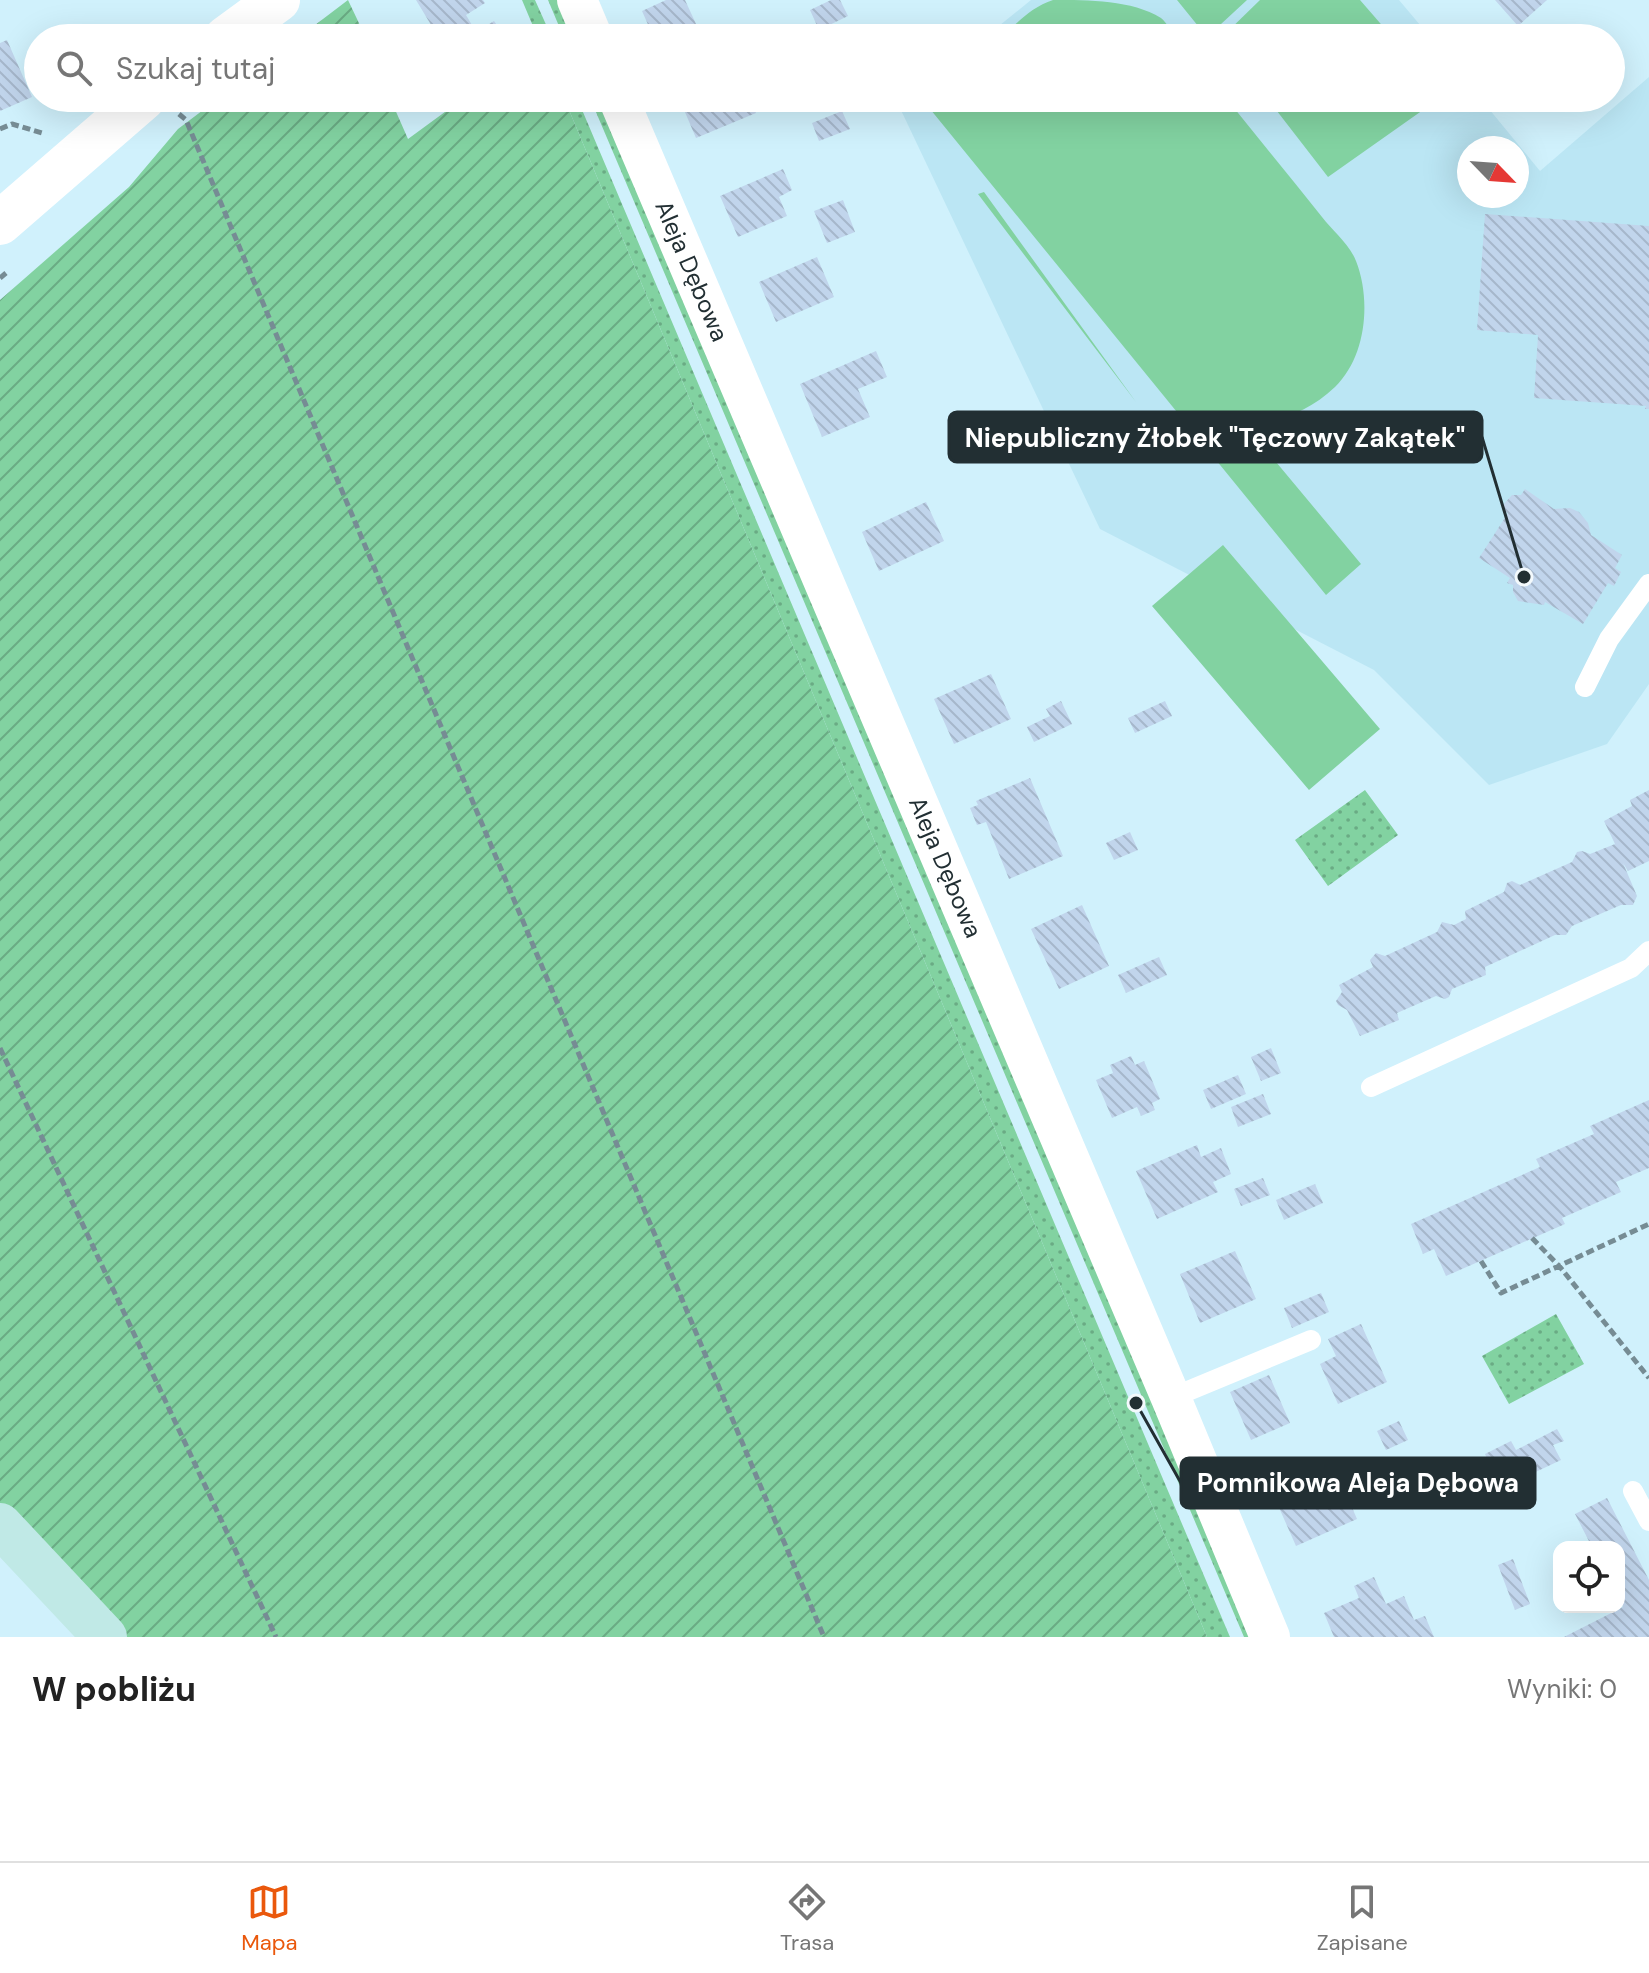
<!DOCTYPE html>
<html lang="pl">
<head>
<meta charset="utf-8">
<style>
  body { margin:0; font-family:"DM Sans",sans-serif; background:#f2f2f2; color:#222 }
  .controls { position:absolute; right:24px; bottom:24px; display:grid; overflow:hidden; border-radius:16px; box-shadow:0 8px 32px #0002 }
  .controls button { width:72px; height:72px; display:grid; place-items:center; padding:0; border:0; border-bottom:2px solid #e0e0e0; background:#fff; color:#222; font:40px sans-serif }
  .compass { position:absolute; left:1457px; top:136px; width:72px; height:72px; border-radius:50%; background:#fff; box-shadow:0 8px 32px #0002; rotate:115deg }
  .list { margin:0; padding:0; list-style:none }
  h2 { display:flex; justify-content:space-between; align-items:center; height:104px; margin:0; padding:0 32px; font-size:34px }
  h2 small { font-size:26px; font-weight:400; color:#767676 }
  .icon { flex:none; width:44px; height:44px; fill:none; stroke:currentColor; stroke-width:2; stroke-linecap:round; stroke-linejoin:round }
  .map { position:relative; flex:none; width:1649px; height:1637px; overflow:hidden }
  .search { position:absolute; background:#fff; box-shadow:0 8px 32px #0002; left:24px; right:24px; top:24px; height:88px; display:flex; align-items:center; gap:20px; box-sizing:border-box; padding:0 28px; border-radius:44px; color:#767676; font-size:30px }
  .sheet { height:224px; background:#fff }
  nav { display:flex; justify-content:space-around; align-items:center; box-sizing:border-box; height:112px; border-top:2px solid #e0e0e0; background:#fff; font-size:22px; color:#767676 }
  nav a { display:grid; justify-items:center; gap:4px }
  nav .on { color:#ea580c }
  .map>svg:first-child { display:block }
  .built { fill:#bbe6f4; fill-rule:evenodd }
  .grass { fill:url(#grass-dots) }
  .garden { fill:url(#garden-furrows) }
  .pitch { fill:#82d2a1 }
  .building { fill:url(#building-back-hatch) }
  .lines { fill:none; stroke-linecap:round; stroke-linejoin:round }
  .path { stroke:#768c94; stroke-width:5; stroke-dasharray:8 4; stroke-linecap:butt }
  .service { stroke:#fff; stroke-width:20 }
  .minor { stroke:#fff; stroke-width:40 }
  .tertiary { stroke:#fff; stroke-width:44 }
  .secondary { stroke:#c0e9e6; stroke-width:44 }
  .labels { text-anchor:middle; stroke-width:6; stroke-linejoin:round; paint-order:stroke }
  .street-label { font-size:24px; fill:#222f33; stroke:#f3f9fc }
  .leader { fill:none; stroke:#222f33; stroke-width:3 }
  .callout-dot { fill:#222f33; stroke:#f3f9fc; stroke-width:3 }
  .callout { fill:#222f33; stroke:#222f33; stroke-width:3 }
  .callout-label { font-size:26px; text-anchor:middle; font-weight:bold; fill:#fff }
</style>
</head>
<body>
<div class="map">
<svg width="1649" height="1637" viewBox="0 0 1649 1637">
  <defs>
    <pattern id="grass-dots" width="8" height="8" patternUnits="userSpaceOnUse" patternTransform="scale(2)"><rect width="8" height="8" fill="#82d2a1"/><path d="M2 2h.1M6 6h.1" fill="none" stroke="#6aab84" stroke-width="1.8" stroke-linecap="round"/></pattern>
    <pattern id="garden-furrows" width="10" height="10" patternUnits="userSpaceOnUse" patternTransform="scale(2)"><rect width="10" height="10" fill="#82d2a1"/><path d="M-1 1l2-2M0 10L10 0M9 11l2-2" fill="none" stroke="#6aab84"/></pattern>
    <pattern id="building-back-hatch" width="6" height="6" patternUnits="userSpaceOnUse" patternTransform="scale(2)"><rect width="6" height="6" fill="#c1d5ec"/><path d="M-1 5l2 2M0 0l6 6M5-1l2 2" fill="none" stroke="#a6b7cb"/></pattern>
  </defs>
  <rect width="100%" height="100%" fill="#d0f1fc"/>
  <!-- built -->
  <path class="built" d="M1031,0H1399L1431,38H984Z
    M1649,77V684L1607,744L1489,785L1374,670L1100,529L899,106L909,98H1480L1540,171ZM1469,148H1517V196H1469Z"/>
  <!-- grass -->
  <path class="grass" d="M522,0H535L552,38H538Z
    M548,0H563L578,38H564Z
    M564,98H577L1230,1637H1207Z
    M590,98H603L1258,1637H1244Z
    M1365,790L1398,835L1328,886L1295,840Z
    M1556,1314L1584,1364L1509,1404L1482,1356Z"/>
  <!-- garden -->
  <path class="garden" d="M348,0L366,38H298Z
    M219,98H390L408,139L464,98H564L1207,1637H118L0,1510V300L129,187L178,129Z"/>
  <!-- pitch -->
  <path class="pitch" d="M1053,0C1089,0 1132,0 1161,18C1167,23 1172,32 1177,38H1002C1017,22 1032,7 1053,0Z
    M1177,0H1247L1207,37Z
    M1260,0H1360L1393,38H1221Z
    M933,98H1226C1258,138 1290,177 1322,217C1332,230 1350,245 1356,261C1371,299 1367,356 1335,387C1307,413 1279,423 1242,421L1361,564L1326,595L926,104Z
    M1267,98H1440L1328,177Z
    M984,192L1136,402L978,194Z
    M1223,545L1380,729L1309,790L1152,606Z"/>
  <!-- building -->
  <path class="building" d="M416,0H483L485,3L466,15L476,32L494,21L506,38H439Z
    M666,0H685L702,37L654,38L642,11Z
    M831,0H840L848,16L819,30L810,10Z
    M1495,0H1547L1518,26Z
    M7,40L32,97L0,111V43Z
    M679,98H749L756,113L696,138Z
    M842,111L850,129L819,141L812,123Z
    M783,169L792,190L779,197L787,216L738,237L720,196Z
    M843,200L855,232L827,243L814,211Z
    M1485,214L1649,226V409H1645L1646,406L1534,398L1538,335L1477,330Z
    M817,257L834,297L776,322L759,282Z
    M876,351L887,377L858,389L870,417L822,437L800,384Z
    M1525,489L1554,509L1570,508L1579,512L1588,523L1591,535L1622,555L1615,568L1621,572L1614,586L1608,583L1583,624L1545,602L1544,605L1518,601L1513,592V585L1507,583L1510,578L1479,558L1508,513L1505,512L1503,505L1512,495H1521Z
    M926,502L944,541L879,571L862,532Z
    M991,674L1011,719L954,744L934,699Z
    M1061,701L1072,724L1034,742L1027,727L1050,716L1046,709Z
    M1165,701L1172,716L1135,733L1128,718Z
    M1030,778L1063,856L1009,879L986,822L977,825L970,808L978,805L976,801Z
    M1649,790V861L1628,871L1623,863L1637,896L1633,905H1621L1572,926L1566,935H1555L1485,967L1486,975L1452,989L1449,997L1445,999L1436,996L1397,1013L1399,1020L1360,1036L1347,1010L1338,1005L1336,1001L1342,992L1339,985L1373,967L1370,960L1376,953L1385,956L1437,932L1442,922L1454,925L1466,919L1465,911L1504,892L1507,883L1512,881L1520,885L1572,862L1577,852L1582,851L1590,854L1615,844L1604,821L1632,806L1630,800Z
    M1130,832L1138,850L1114,860L1106,843Z
    M1082,905L1109,966L1059,989L1031,929Z
    M1159,957L1167,975L1126,993L1118,975Z
    M1271,1048L1281,1073L1261,1081L1251,1057Z
    M1131,1056L1135,1065L1144,1061L1160,1099L1152,1103L1155,1110L1141,1116L1137,1107L1112,1118L1096,1080L1113,1073L1110,1065Z
    M1238,1075L1246,1094L1211,1109L1203,1090Z
    M1263,1094L1271,1114L1238,1127L1231,1107Z
    M1649,1100V1168L1616,1182L1621,1192L1562,1218L1565,1224L1446,1276L1434,1249L1423,1254L1411,1224L1540,1167L1536,1159L1594,1134L1590,1126Z
    M1197,1145L1201,1157L1221,1148L1231,1174L1213,1182L1218,1192L1157,1219L1136,1171Z
    M1263,1178L1270,1195L1241,1206L1234,1189Z
    M1315,1184L1323,1203L1284,1220L1276,1200Z
    M1235,1251L1256,1299L1200,1323L1180,1274Z
    M1321,1293L1329,1312L1292,1328L1284,1308Z
    M1361,1324L1387,1382L1338,1404L1320,1364L1336,1356L1328,1339Z
    M1269,1375L1290,1423L1251,1440L1230,1392Z
    M1399,1421L1408,1440L1386,1450L1377,1431Z
    M1557,1429L1564,1441L1553,1445L1561,1460L1525,1477L1524,1473L1512,1478L1515,1482L1500,1488L1485,1454L1511,1441L1516,1450Z
    M1351,1460L1360,1482L1344,1489L1357,1519L1296,1546L1273,1494Z
    M1607,1498L1649,1580V1637H1564L1623,1607L1619,1599V1547H1592L1575,1514Z
    M1513,1559L1530,1604L1515,1610L1498,1565Z
    M1374,1577L1386,1604L1404,1596L1414,1620L1425,1616L1434,1637H1334L1324,1613L1359,1598L1354,1586Z"/>
  <g class="lines">
    <!-- path -->
    <path class="path" d="M179,114L186,120L824,1637
      M0,129L12,124L42,133
      M0,278L6,273
      M0,1048L276,1637
      M1532,1238L1560,1267L1649,1378
      M1481,1261L1501,1293L1649,1224"/>
    <!-- service -->
    <path class="service" d="M1585,687L1609,639L1649,584
      M1371,1087L1631,968L1649,951
      M1171,1398L1311,1340
      M1633,1491L1649,1521"/>
    <!-- minor -->
    <g class="minor">
      <path d="M577,0L593,38"/>
      <path id="s1" d="M618,98L1171,1398L1270,1637"/>
    </g>
    <!-- tertiary -->
    <path class="tertiary" d="M226,38L278,0
      M0,223L144,98"/>
    <!-- secondary -->
    <path class="secondary" d="M0,1525L105,1637"/>
  </g>
  <g class="labels">
    <!-- street labels -->
    <g class="street-label">
      <text dy="8" stroke="none"><textPath href="#s1" startOffset="188">Aleja Dębowa</textPath></text>
      <text dy="8" stroke="none"><textPath href="#s1" startOffset="836">Aleja Dębowa</textPath></text>
    </g>
  </g>
  <!-- callouts -->
  <path class="leader" d="M1524 577L1482 437M1136 1403L1181 1483"/>
  <g class="callout-dot">
    <circle cx="1524" cy="577" r="8"/>
    <circle cx="1136" cy="1403" r="8"/>
  </g>
  <g class="callout">
    <rect x="949" y="412" width="533" height="50" rx="8"/>
    <rect x="1181" y="1458" width="354" height="50" rx="8"/>
  </g>
  <g class="callout-label">
    <text x="1215" y="447">Niepubliczny Żłobek "Tęczowy Zakątek"</text>
    <text x="1358" y="1492">Pomnikowa Aleja Dębowa</text>
  </g>
</svg>
<div class="controls">
<button><svg class="icon" aria-label="locate" viewBox="0 0 24 24"><circle cx="12" cy="12" r="6"/><path d="M12 2v4M12 18v4M2 12h4M18 12h4"/></svg></button>
</div>
<svg class="compass" viewBox="-18 -18 36 36"><path d="M0-13l5 13h-10z" fill="#e53935"/><path d="M0 13l5-13h-10z" fill="#767676"/></svg>
<div class="search"><svg class="icon" aria-label="search" viewBox="0 0 24 24"><circle cx="10" cy="10" r="6"/><path d="M15 15l6 6"/></svg>Szukaj tutaj</div>
</div>
<section class="sheet">
<h2>W pobliżu<small>Wyniki: 0</small></h2>
<ul class="list">
</ul>
</section>
<nav>
<a class="on"><svg class="icon" aria-label="map" viewBox="0 0 24 24"><path d="M3 6l6-2 6 2 6-2v14l-6 2-6-2-6 2zM9 4v14M15 6v14"/></svg>Mapa</a>
<a><svg class="icon" aria-label="directions" viewBox="0 0 24 24"><path d="M12 3l9 9-9 9-9-9zM9 14v-3h6M13 9l2 2-2 2"/></svg>Trasa</a>
<a><svg class="icon" aria-label="saved" viewBox="0 0 24 24"><path d="M7 4h10v16l-5-4-5 4z"/></svg>Zapisane</a>
</nav>
</body>
</html>
